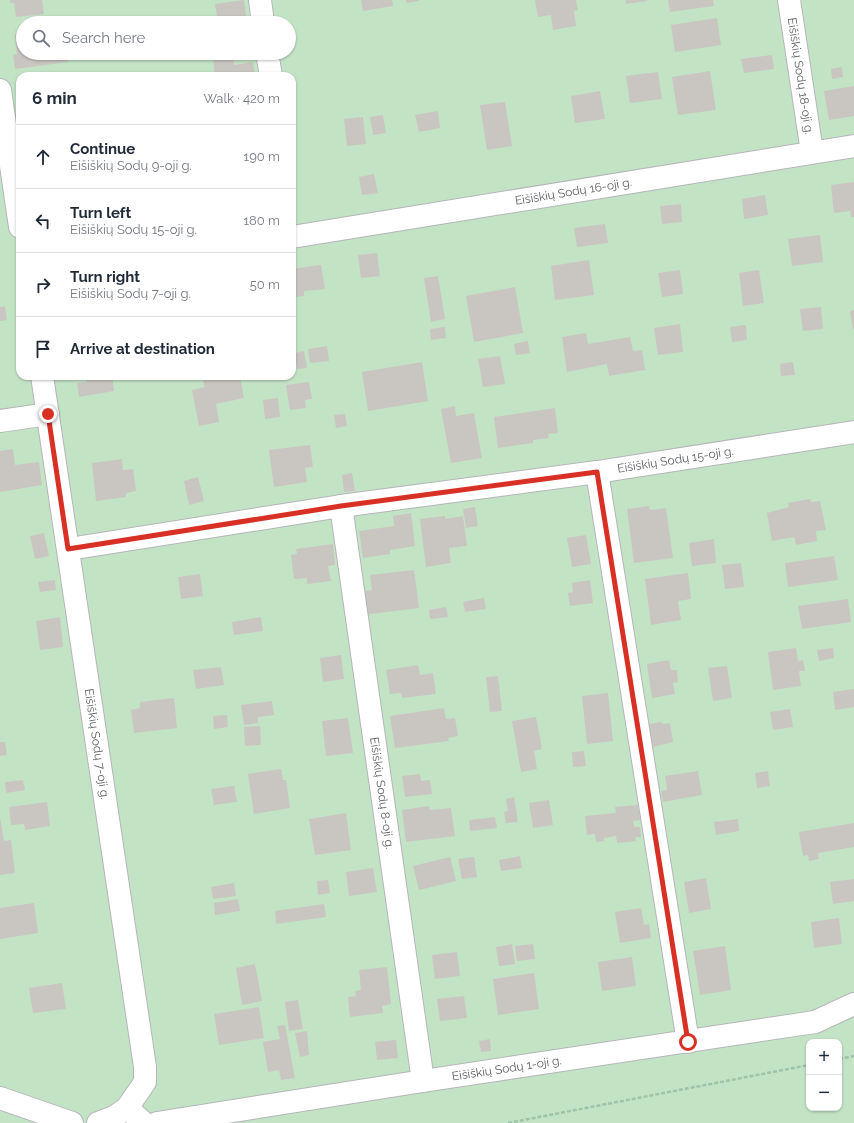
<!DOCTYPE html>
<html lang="en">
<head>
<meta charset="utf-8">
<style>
  body { margin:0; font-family:Raleway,sans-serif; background:#f6f6f7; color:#1f2937 }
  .controls { position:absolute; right:12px; bottom:12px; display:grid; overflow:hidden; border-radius:8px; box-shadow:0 1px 3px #0004 }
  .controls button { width:36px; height:36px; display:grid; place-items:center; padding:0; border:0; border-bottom:1px solid #e0e1e3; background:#fff; color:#1f2937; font:20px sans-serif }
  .stop { position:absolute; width:12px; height:12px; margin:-9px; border:3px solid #d93025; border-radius:50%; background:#fff }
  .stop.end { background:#d93025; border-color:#fff; box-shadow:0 1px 4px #0008 }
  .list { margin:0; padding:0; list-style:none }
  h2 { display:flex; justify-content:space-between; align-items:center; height:52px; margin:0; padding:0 16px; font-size:17px }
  h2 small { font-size:13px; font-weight:400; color:#747a83 }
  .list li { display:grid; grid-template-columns:26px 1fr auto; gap:12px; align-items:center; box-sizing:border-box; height:64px; padding:0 16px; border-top:1px solid #e0e1e3 }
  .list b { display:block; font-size:15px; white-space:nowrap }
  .list p { margin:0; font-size:13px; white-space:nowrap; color:#747a83 }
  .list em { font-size:13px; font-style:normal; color:#747a83 }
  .icon { flex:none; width:22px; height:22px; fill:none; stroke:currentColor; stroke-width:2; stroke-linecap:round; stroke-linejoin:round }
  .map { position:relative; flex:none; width:854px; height:1123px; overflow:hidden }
  .search { position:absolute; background:#fff; box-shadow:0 1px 3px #0004; left:16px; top:16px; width:280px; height:44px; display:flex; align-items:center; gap:10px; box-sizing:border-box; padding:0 14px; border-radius:22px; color:#747a83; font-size:15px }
  .panel { position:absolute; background:#fff; box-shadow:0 1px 3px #0004; left:16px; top:72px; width:280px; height:308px; border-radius:12px }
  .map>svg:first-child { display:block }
  .green { fill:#c3e3c5; fill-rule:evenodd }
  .building { fill:#c9c6c1 }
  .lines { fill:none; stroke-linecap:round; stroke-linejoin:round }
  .street-casing { stroke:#b5b6ba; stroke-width:24 }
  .path { stroke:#9dc3aa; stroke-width:2.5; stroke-dasharray:4 2; stroke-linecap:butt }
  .street { stroke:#fff; stroke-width:22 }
  .route { stroke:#d93025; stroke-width:5 }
  .labels { text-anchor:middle; stroke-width:3; stroke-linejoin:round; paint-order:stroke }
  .street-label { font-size:12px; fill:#5c5f63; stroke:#fff }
</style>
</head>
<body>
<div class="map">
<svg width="854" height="1123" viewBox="0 0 854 1123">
  <rect width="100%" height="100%" fill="#edece4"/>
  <!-- green -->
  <path class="green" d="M0,0H854V1123H0ZM23,23H289V53H23ZM20,76H292V376H20ZM809,1042H839V1108H809Z"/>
  <!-- building -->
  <path class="building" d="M10,0H42L44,14L16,17L14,3H10Z
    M244,0L247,23H218L215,4Z
    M361,0H392L393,6L363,11Z
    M406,0H419V1L406,3Z
    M535,0H576L578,10L574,11L576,26L553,30L551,15L538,17Z
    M626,0H647V1L626,4Z
    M668,0H713L714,6L670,12Z
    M717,18L721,45L675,52L671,25Z
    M23,33V53H67L68,62L15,69L13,55L17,54L15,34Z
    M233,55L234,65L253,62L255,76H215L213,58Z
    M772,55L774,69L744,73L741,59Z
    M842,67L843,77L832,79L831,69Z
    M710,71L716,110L678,115L672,77Z
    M658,72L662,99L630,103L626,76Z
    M854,86V116L829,120L824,91Z
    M600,91L605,119L575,123L571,96Z
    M505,102L512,146L487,150L480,105Z
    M438,111L440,128L419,132L415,115Z
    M383,115L386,133L373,135L370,117Z
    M363,117L366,144L347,146L344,119Z
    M374,174L378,193L362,195L359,177Z
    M854,182V217H851L850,211L834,213L831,185Z
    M765,195L768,215L744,219L742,199Z
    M681,204L682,222L662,224L660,206Z
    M605,224L608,243L577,247L574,228Z
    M820,235L823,262L792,266L788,239Z
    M377,253L380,276L361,278L358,255Z
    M589,260L594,295L555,300L551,266Z
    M321,265L325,289L304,291V296L294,297L292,293V269Z
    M680,270L683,294L662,297L658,273Z
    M759,270L764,303L743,306L739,273Z
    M438,276L445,319L431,322L424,278Z
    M515,287L523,333L474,342L466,296Z
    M5,306L7,320L0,321V307Z
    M821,307L823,329L803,331L800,309Z
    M854,310V330H853L850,311Z
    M680,324L683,352L658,355L654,328Z
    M746,325L747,340L732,342L730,327Z
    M445,327L446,338L431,340L430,329Z
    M586,333L588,344L630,337L633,351L642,350L645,370L609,376L607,364L567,372L562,337Z
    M528,341L530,353L516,355L514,344Z
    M327,346L329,361L310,363L308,349Z
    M304,351L307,368L297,369L295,353Z
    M500,356L505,384L483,387L478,359Z
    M422,362L428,401L368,411L362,372Z
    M793,362L795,375L781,376L780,364Z
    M86,376H112L114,391L79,397L77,383L87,382Z
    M215,376H240L244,398L216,404L219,422L199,426L192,390L205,387L202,379Z
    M309,382L312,399L305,400L306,408L290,410L286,385Z
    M278,398L280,417L265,419L263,400Z
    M455,406L456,416L474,413L482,458L451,463L441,409Z
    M555,408L558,433L548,434L549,438L533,440V443L498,448L494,417Z
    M345,414L347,426L336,428L334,415Z
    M310,445L313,467L305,468L307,482L274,487L269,450Z
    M13,449L15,465L39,462L42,485L0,492V451Z
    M122,459L123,470L133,469L136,491L126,493V497L96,501L92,463Z
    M352,473L355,491L344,492L342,475Z
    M198,477L204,501L189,505L184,481Z
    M810,499L811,502L820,501L826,530L816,531L817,541L796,545L794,537L772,541L767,513L789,507L788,503Z
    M649,506L650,510L666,508L673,558L634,563L627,509Z
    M475,507L478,526L466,528L463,509Z
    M411,513L415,546L390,550V554L363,558L359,531L394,526L393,516Z
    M445,516V519L463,516L467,546L449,548L451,563L426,567L420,519Z
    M44,533L49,556L35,559L30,536Z
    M586,535L591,564L572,567L567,538Z
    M714,539L716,563L692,566L689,543Z
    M333,544L335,565L328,566L331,581L307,584V578L294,579L291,555L297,554L296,549Z
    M834,556L838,580L788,587L785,563Z
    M741,563L744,587L725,589L722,565Z
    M414,570L419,608L362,615L359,592L372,590L370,575Z
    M688,573L691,599L678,601L681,620L651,625L645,579Z
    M200,574L203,596L181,599L178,577Z
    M55,580L56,590L40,592L38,582Z
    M590,580L593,603L570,606L568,593L573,592L572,583Z
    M484,598L486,609L465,612L463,602Z
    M848,599L851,622L802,629L798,606Z
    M446,607L448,617L430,619L429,610Z
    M60,617L63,647L40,650L36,621Z
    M261,617L263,631L234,635L232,622Z
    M796,648L798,661L803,660L805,671H799L801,686L773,690L768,652Z
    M833,648L834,658L819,661L817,650Z
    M341,655L344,679L323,682L320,658Z
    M669,660L671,670H677L678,682L673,683L675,694L652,698L647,664Z
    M418,665L420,675L433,673L436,694L402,698L401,693L390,694L386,670Z
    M727,666L732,698L713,701L708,668Z
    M221,667L224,685L196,689L193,670Z
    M498,676L502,711L490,712L486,677Z
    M854,689V707L835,710L833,692Z
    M608,693L613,741L587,744L582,696Z
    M174,698L177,728L134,733L131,710L140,708V702Z
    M272,701L274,715L258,717V723L244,725L241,705Z
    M444,708L446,719L455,718L458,736L448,738L449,741L395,748L390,716Z
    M790,709L793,727L773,730L770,712Z
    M227,715L228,727L214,729L213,716Z
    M536,717L542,749L534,751L537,769L521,772L512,721Z
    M348,718L353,753L326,756L322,721Z
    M662,722V724L670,723L673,742L653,747L649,724Z
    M260,726L261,745L245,746L244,727Z
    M0,742H5L7,755L0,756Z
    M584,751L586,766L573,767L572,752Z
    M281,769L283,780H286L290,808L254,814L248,774Z
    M698,771L702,795L663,802L661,791L667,790L665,776Z
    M768,771L770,786L757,788L755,773Z
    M420,774L421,781L430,780L432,794L405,797L402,776Z
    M23,780L25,790L6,793L5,782Z
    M234,786L237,802L214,805L211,789Z
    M514,797L518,822L506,823L504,812L508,811L506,799Z
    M549,800L553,825L533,828L529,803Z
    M47,802L50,826L25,830L24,824L11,825L9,807Z
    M638,805L640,820L633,821L634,827H640L641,837H635L636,841L617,843L616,836L604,838V841L596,842L595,834L587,835L585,816L616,813L615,807Z
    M429,806L430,810L451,808L455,836L406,842L402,810Z
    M346,813L351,850L315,855L309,819Z
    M495,817L497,828L470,831L469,820Z
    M0,818L4,841L11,840L15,873L0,875Z
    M738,819L739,831L716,835L714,822Z
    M854,823V847L818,853L819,859L809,861L808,855L803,856L799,832Z
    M520,856L522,868L501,871L499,860Z
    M450,857L456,881L419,890L413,866Z
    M474,857L477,877L462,879L458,859Z
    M373,868L377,892L349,896L346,872Z
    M706,878L711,909L689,913L684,882Z
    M854,879V901L833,904L830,882Z
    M328,880L330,893L318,895L317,881Z
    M234,883L236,896L213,899L211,887Z
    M238,899L240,911L215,915L214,903Z
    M34,903L38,933L0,939V908Z
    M324,904L326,917L276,924L275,911Z
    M641,908L644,925L649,924L651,938L620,943L615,912Z
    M839,918L842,944L814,948L811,922Z
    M512,944L515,964L499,966L496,947Z
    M533,944L535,959L517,961L515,946Z
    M725,946L731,990L700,995L693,951Z
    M457,952L460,976L435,979L432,955Z
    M632,957L636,986L602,991L598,962Z
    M255,964L262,1001L242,1005L236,968Z
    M387,967L391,1004L382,1006L383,1013L350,1017L348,997L356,996L355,991L361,990L359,970Z
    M534,973L539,1009L498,1015L493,979Z
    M62,983L66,1009L33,1013L29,988Z
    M464,996L467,1018L440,1021L437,999Z
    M298,1000L303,1029L289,1031L285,1002Z
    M259,1007L264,1038L219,1045L214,1014Z
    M285,1025L295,1078L281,1080L279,1070L268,1072L263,1042L280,1039L277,1026Z
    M307,1031L309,1055L300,1057L295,1033Z
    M490,1039L491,1051L481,1052L479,1041Z
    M396,1040L398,1058L377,1060L375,1042Z"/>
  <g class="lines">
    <defs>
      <g id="street">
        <path d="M260,0L263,23"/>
        <path id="s1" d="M789,0L812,152"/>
        <path d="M267,53L271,76"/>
        <path d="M0,90L20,227"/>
        <path id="s2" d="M292,237L854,146"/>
        <path id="s3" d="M42,376L145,1067V1082L127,1108"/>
        <path d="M0,421L48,414"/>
        <path d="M597,472L688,1042"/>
        <path id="s4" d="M341,506L423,1081"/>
        <path id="s5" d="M69,549L341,506L597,472L854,432"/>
        <path d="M0,1098L72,1123"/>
        <path d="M98,1123L114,1117L127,1108L144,1123"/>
        <path id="s6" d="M157,1123L423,1081L815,1022L854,1004"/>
      </g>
    </defs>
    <!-- street casing -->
    <use href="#street" class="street-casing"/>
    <!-- path -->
    <path class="path" d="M839,1059L854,1056
      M508,1123L809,1065"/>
    <!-- street -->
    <use href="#street" class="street"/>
  </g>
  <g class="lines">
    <!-- route -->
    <path class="route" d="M48,414L68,549L341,506L597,472L688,1042"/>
  </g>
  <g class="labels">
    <!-- street labels -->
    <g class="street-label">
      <text dy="4" stroke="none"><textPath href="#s1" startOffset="77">Eišiškių Sodų 18-oji g.</textPath></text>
      <text dy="4" stroke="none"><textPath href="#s2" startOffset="285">Eišiškių Sodų 16-oji g.</textPath></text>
      <text dy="4" stroke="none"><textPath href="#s5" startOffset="613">Eišiškių Sodų 15-oji g.</textPath></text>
      <text dy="4" stroke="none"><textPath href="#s3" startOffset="372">Eišiškių Sodų 7-oji g.</textPath></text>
      <text dy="4" stroke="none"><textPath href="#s4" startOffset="290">Eišiškių Sodų 8-oji g.</textPath></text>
      <text dy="4" stroke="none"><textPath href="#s6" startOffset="354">Eišiškių Sodų 1-oji g.</textPath></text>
    </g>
  </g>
</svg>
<div class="controls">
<button>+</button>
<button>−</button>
</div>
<div class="stop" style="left:688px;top:1042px"></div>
<div class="stop end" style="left:48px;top:414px"></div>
<div class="search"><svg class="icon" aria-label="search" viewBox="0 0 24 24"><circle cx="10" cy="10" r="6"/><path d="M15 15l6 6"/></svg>Search here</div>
<section class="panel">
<h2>6 min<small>Walk · 420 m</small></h2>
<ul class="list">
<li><svg class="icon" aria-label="ahead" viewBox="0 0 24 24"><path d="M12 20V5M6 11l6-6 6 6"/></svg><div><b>Continue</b><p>Eišiškių Sodų 9-oji g.</p></div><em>190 m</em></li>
<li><svg class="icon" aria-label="left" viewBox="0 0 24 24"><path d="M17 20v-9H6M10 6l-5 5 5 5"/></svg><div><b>Turn left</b><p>Eišiškių Sodų 15-oji g.</p></div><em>180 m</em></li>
<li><svg class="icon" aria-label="right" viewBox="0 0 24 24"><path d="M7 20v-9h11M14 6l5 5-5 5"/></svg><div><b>Turn right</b><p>Eišiškių Sodų 7-oji g.</p></div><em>50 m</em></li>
<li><svg class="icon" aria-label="arrive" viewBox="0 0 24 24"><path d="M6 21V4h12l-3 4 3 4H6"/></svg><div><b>Arrive at destination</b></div></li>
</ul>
</section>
</div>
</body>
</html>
